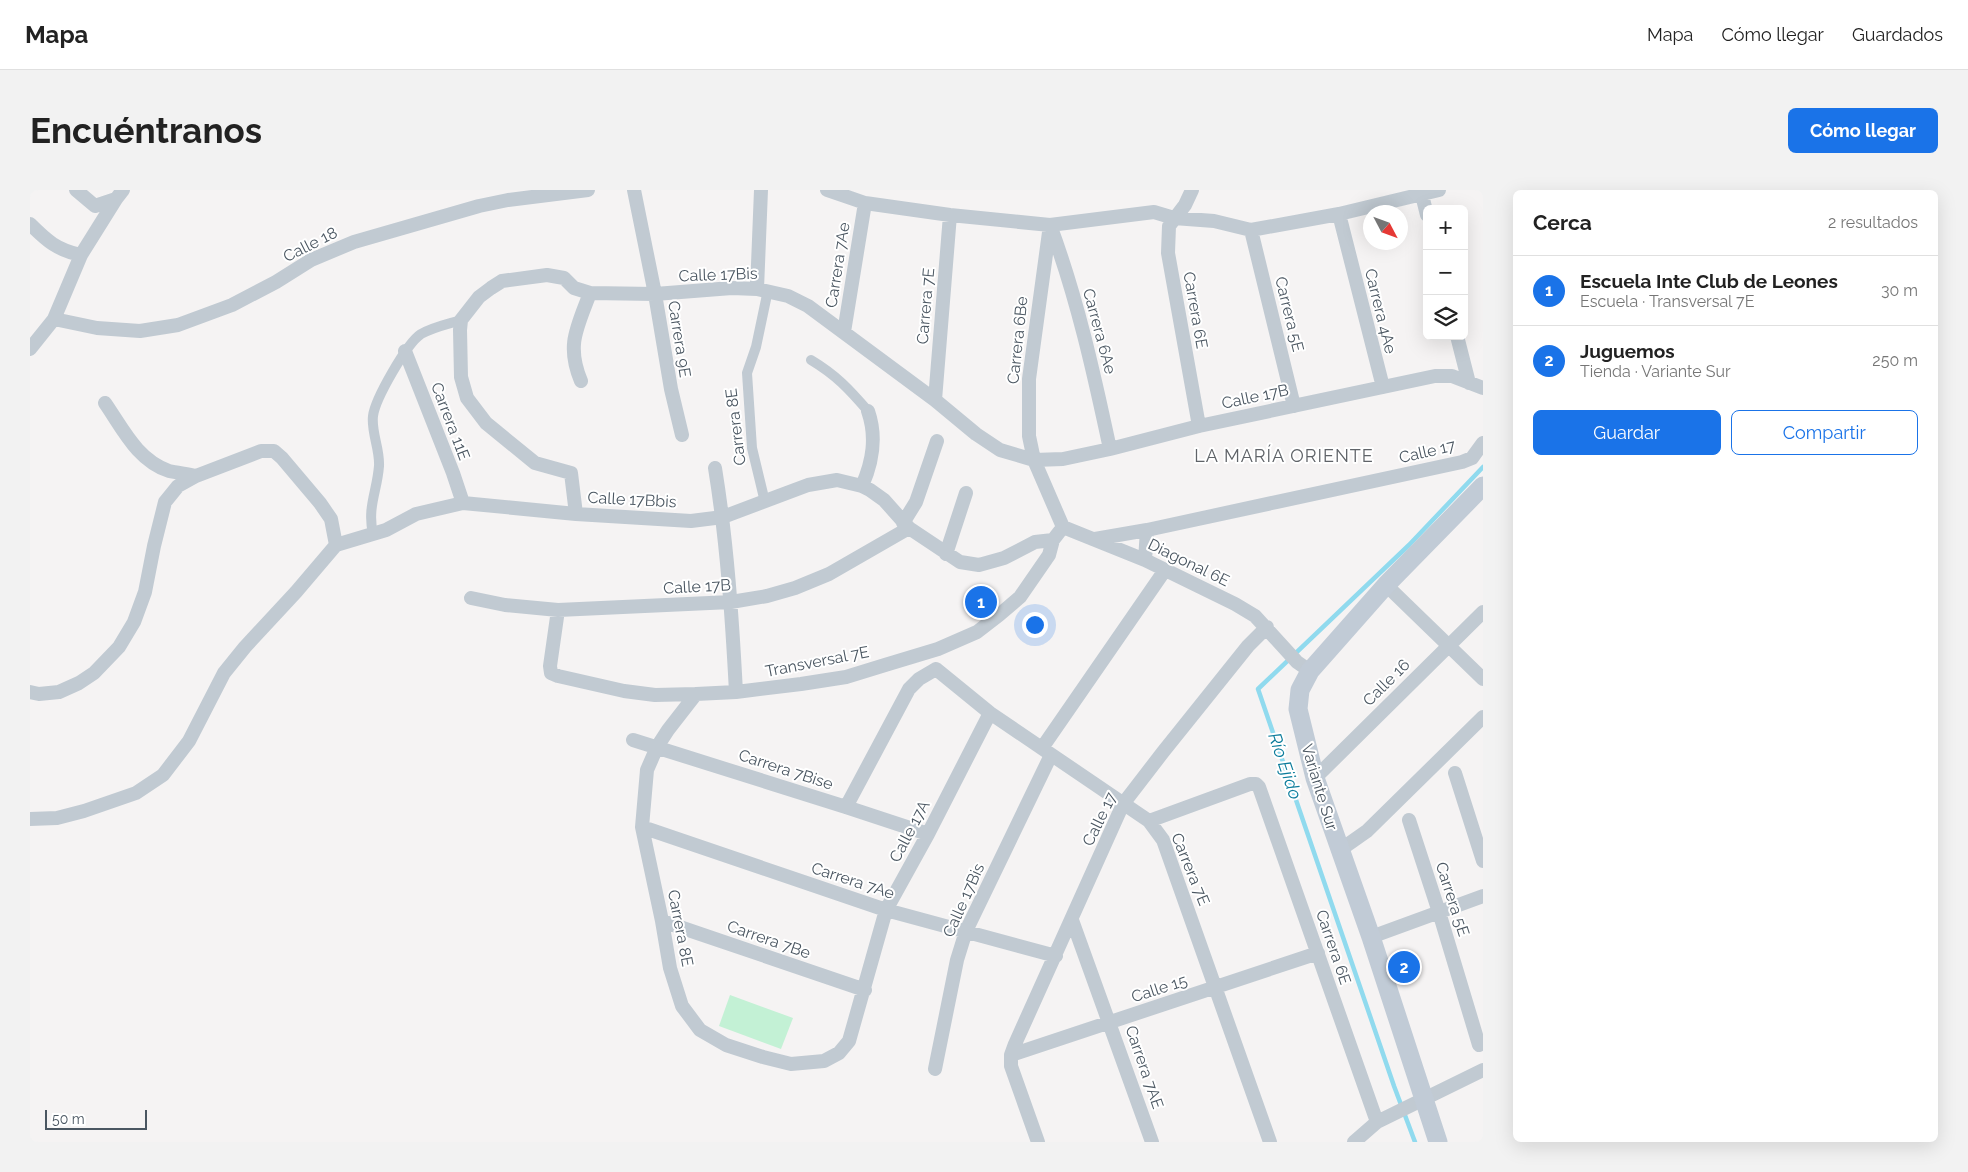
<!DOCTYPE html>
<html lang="es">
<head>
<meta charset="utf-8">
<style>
  body { margin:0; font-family:Raleway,sans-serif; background:#f2f2f2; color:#222 }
  .controls { position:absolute; right:15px; top:15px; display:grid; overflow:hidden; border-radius:8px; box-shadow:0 5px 20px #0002 }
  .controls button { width:45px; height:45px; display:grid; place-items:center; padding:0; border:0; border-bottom:1px solid #e0e0e0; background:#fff; color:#222; font:25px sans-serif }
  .compass { position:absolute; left:1333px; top:15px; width:45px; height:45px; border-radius:50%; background:#fff; box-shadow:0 5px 20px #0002; rotate:131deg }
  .scale { position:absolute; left:15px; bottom:12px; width:102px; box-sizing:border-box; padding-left:5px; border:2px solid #4a5661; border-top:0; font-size:14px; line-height:18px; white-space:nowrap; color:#4a5661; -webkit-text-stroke:4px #fff; paint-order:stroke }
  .you { position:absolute; left:1004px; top:434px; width:18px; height:18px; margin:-12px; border:4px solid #fff; border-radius:50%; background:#1a73e8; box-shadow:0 0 0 8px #1a73e833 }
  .badge { display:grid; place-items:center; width:32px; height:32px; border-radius:50%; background:#1a73e8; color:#fff; font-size:16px; font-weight:700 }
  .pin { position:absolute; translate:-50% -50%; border:2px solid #fff; box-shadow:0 1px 5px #0006 }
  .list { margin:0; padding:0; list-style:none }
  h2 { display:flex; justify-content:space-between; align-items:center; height:65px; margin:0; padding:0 20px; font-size:21px }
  h2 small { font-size:16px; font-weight:400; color:#767676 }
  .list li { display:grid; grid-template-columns:32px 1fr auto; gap:15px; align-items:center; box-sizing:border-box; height:70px; padding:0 20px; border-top:1px solid #e0e0e0 }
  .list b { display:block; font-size:19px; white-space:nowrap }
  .list p { margin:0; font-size:16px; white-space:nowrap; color:#767676 }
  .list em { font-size:16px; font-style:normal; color:#767676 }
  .actions { display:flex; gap:10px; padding:15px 20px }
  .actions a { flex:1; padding:11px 0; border:1px solid #1a73e8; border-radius:8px; text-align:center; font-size:18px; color:#1a73e8 }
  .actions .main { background:#1a73e8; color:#fff }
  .icon { flex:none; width:28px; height:28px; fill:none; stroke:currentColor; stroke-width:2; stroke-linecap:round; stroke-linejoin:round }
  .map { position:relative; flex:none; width:1453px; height:952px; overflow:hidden; border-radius:8px }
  header { display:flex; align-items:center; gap:30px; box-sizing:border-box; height:70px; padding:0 25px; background:#fff; border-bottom:1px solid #e0e0e0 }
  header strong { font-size:24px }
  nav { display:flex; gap:28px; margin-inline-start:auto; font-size:18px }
  .intro { display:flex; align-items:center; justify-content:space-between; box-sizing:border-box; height:120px; padding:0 30px }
  h1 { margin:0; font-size:35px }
  .button { padding:12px 22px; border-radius:8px; background:#1a73e8; color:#fff; font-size:18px; font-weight:700 }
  main { display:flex; gap:30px; padding:0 30px }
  aside { flex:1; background:#fff; border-radius:8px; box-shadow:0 5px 20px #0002 }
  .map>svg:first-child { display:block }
  .grass { fill:#c3f1d5 }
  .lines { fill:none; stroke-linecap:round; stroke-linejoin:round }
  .stream { stroke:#90daee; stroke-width:4.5 }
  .pedestrian { stroke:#c1cad2; stroke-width:10 }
  .minor { stroke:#c1cad2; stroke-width:14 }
  .secondary { stroke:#c1cbd6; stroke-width:19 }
  .labels { text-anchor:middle; stroke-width:4; stroke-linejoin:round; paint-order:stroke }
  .street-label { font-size:16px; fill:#4a5661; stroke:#fff }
  .neighbourhood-label { font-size:18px; letter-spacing:1px; fill:#5f6368; stroke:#fff }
  .water-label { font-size:18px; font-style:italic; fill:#0c7c9b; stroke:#fff }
</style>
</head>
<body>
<header>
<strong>Mapa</strong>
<nav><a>Mapa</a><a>Cómo llegar</a><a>Guardados</a></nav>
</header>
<div class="intro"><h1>Encuéntranos</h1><a class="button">Cómo llegar</a></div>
<main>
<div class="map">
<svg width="1453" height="952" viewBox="0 0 1453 952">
  <rect width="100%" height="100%" fill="#f5f3f3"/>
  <!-- grass -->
  <path class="grass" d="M700,805L763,828L751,859L689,836Z"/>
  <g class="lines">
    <!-- stream -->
    <path class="stream" d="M1385,952L1364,896L1228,499L1379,355L1453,277"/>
    <!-- pedestrian -->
    <path class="pedestrian" d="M781,170C806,185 819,199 838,221
      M735,312L722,258L717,183L726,157L738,100
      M343,344C337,317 347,302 349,276C350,259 341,242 343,226C345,209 377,153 391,144C403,137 418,134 431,130"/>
    <!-- minor -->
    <path class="minor" d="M46,0L65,16L86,9
      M604,0L625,104L641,199L652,245
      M797,0L835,13L920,25L1020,35L1124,22L1144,28L1184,31L1221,40L1309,24L1409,0
      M1162,0L1155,15L1139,36L1138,63L1169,236
      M1392,5L1397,25
      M1309,24L1353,197
      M0,34C17,51 27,60 51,65
      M1020,35L999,189V246L1004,270L1033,337
      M1020,35C1047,107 1064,184 1080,259
      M1221,40L1264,216
      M727,99L731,0
      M24,129L67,138L110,141L148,135L202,115L246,92L281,70L324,52L449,16L478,10L558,0
      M814,142L835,13
      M1427,146L1439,193
      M0,159L24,129L51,65L86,9L93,0
      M375,161L423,283L433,313
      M551,191C536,155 547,138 560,103
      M905,210L920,25
      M75,213C93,239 107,270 139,281C148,283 158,284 166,286
      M685,278C697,352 702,427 706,502
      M832,296C843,271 847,247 838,221
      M546,324L541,283L505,273L456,233L437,208L431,187L430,140L431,130L449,107L461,98L472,91L517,85L534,88L544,98L560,103L625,104L702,98L727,99L758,106L778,116L905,210L946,244L970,260L1004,270L1033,269L1080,259L1169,236L1405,186H1422L1453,198
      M873,333L886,312L907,251
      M1033,337L1115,370L1205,414L1225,426L1267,472L1280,481
      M1065,349L1117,340L1432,272L1442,268L1453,253
      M306,355L356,340L386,324L433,313L546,324L661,331L693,327L778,295L807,290L832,296L840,300L854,310L879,338L930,372L949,375L974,368L1005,352L1023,350
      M916,364L936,303
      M1115,370L1117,340
      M1356,395L1453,489
      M441,408L475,415L528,420L701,412L737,406L765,398L799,384L879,338
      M528,420L520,476L521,483L528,486L594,501L625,505L666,504L706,502L771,494L816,487L855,475L908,459L947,442L969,425L990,407L1019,365L1023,350L1033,337
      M906,479L960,523L1119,631L1133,650L1240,952
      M0,502L9,504L29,502L49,493L64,483L89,457L104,432L115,402L124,356L135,312L148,296L166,286L231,261H244L252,268L290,313L301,329L306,355
      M666,504L638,540L627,557L617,580L612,637L632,731L640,778L652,816L670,840L696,855L733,867L761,874L794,871L809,863L819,851L856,720L898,644L960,523
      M603,550L816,617L898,644
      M1012,558L1135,380
      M1425,583L1453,671
      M1285,588L1453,422
      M816,617L879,499L889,489L906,479
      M0,629L27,628L54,621L106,603L133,585L159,551L194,483L215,457L266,402L306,355
      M1379,630L1409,722L1449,855
      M1119,631L1220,594H1226L1229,597L1347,932
      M612,637L856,720L1026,766
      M1310,660L1337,641L1453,527
      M1042,730L1122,952
      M632,731L835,800
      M1341,747L1453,706
      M981,865L1288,763
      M905,879L927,770L936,741L1021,565
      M1008,952L981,876V865L985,854L1093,614L1133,562L1218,456L1237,437
      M1324,952L1347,932L1453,880"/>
    <!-- secondary -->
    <path class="secondary" d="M1408,952L1341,747L1285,588L1268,519L1270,500L1280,481L1356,395L1453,296"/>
  </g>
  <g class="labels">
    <!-- street labels -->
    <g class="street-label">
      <text transform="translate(280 54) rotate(-27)" y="6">Calle 18</text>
      <text transform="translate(807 75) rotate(-81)" y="6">Carrera 7Ae</text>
      <text transform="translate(688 84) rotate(-2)" y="6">Calle 17Bis</text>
      <text transform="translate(895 116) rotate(-85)" y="6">Carrera 7E</text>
      <text transform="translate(1166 120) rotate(80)" y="6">Carrera 6E</text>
      <text transform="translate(1351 121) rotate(76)" y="6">Carrera 4Ae</text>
      <text transform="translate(1260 124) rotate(76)" y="6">Carrera 5E</text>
      <text transform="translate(1070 141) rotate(75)" y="6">Carrera 6Ae</text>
      <text transform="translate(650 149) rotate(81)" y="6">Carrera 9E</text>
      <text transform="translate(987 150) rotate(-84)" y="6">Carrera 6Be</text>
      <text transform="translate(1225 206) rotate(-12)" y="6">Calle 17B</text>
      <text transform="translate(421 231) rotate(69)" y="6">Carrera 11E</text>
      <text transform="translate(705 237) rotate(-97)" y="6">Carrera 8E</text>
      <text transform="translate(1397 261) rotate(-13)" y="6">Calle 17</text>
      <text transform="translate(602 309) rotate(3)" y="6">Calle 17Bbis</text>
      <text transform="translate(1159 372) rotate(26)" y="6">Diagonal 6E</text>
      <text transform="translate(667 396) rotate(-3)" y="6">Calle 17B</text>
      <text transform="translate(787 471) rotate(-11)" y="6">Transversal 7E</text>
      <text transform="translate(1356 492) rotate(-45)" y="6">Calle 16</text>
      <text transform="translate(756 579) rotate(18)" y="6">Carrera 7Bise</text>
      <text transform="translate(1290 597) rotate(73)" y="6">Variante Sur</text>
      <text transform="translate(1069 629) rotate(-64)" y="6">Calle 17</text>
      <text transform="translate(879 641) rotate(-62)" y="6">Calle 17A</text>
      <text transform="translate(1161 679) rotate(68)" y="6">Carrera 7E</text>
      <text transform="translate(823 690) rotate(18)" y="6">Carrera 7Ae</text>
      <text transform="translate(1423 709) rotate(72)" y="6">Carrera 5E</text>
      <text transform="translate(933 710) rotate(-66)" y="6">Calle 17Bis</text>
      <text transform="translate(651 738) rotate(79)" y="6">Carrera 8E</text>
      <text transform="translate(739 749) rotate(19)" y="6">Carrera 7Be</text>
      <text transform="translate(1304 757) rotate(71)" y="6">Carrera 6E</text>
      <text transform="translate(1129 798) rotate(-18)" y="6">Calle 15</text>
      <text transform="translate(1115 877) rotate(71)" y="6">Carrera 7AE</text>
    </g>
    <!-- neighbourhood labels -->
    <g class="neighbourhood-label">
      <text x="1254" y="272">LA MARÍA ORIENTE</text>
    </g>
    <!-- water labels -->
    <g class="water-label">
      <text transform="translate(1255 576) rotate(71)" y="6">Río Ejido</text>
    </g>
  </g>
</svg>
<div class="controls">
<button>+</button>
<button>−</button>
<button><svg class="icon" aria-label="layers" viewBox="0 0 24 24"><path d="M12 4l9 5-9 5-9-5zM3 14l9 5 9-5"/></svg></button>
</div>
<svg class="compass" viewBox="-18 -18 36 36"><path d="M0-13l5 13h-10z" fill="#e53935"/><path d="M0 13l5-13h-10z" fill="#767676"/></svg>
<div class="scale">50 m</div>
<div class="you"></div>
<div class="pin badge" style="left:951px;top:412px">1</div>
<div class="pin badge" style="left:1374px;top:777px">2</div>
</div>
<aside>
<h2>Cerca<small>2 resultados</small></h2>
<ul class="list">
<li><span class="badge">1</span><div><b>Escuela Inte Club de Leones</b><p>Escuela · Transversal 7E</p></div><em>30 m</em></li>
<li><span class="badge">2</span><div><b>Juguemos</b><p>Tienda · Variante Sur</p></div><em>250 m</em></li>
</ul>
<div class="actions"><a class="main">Guardar</a><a>Compartir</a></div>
</aside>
</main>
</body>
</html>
